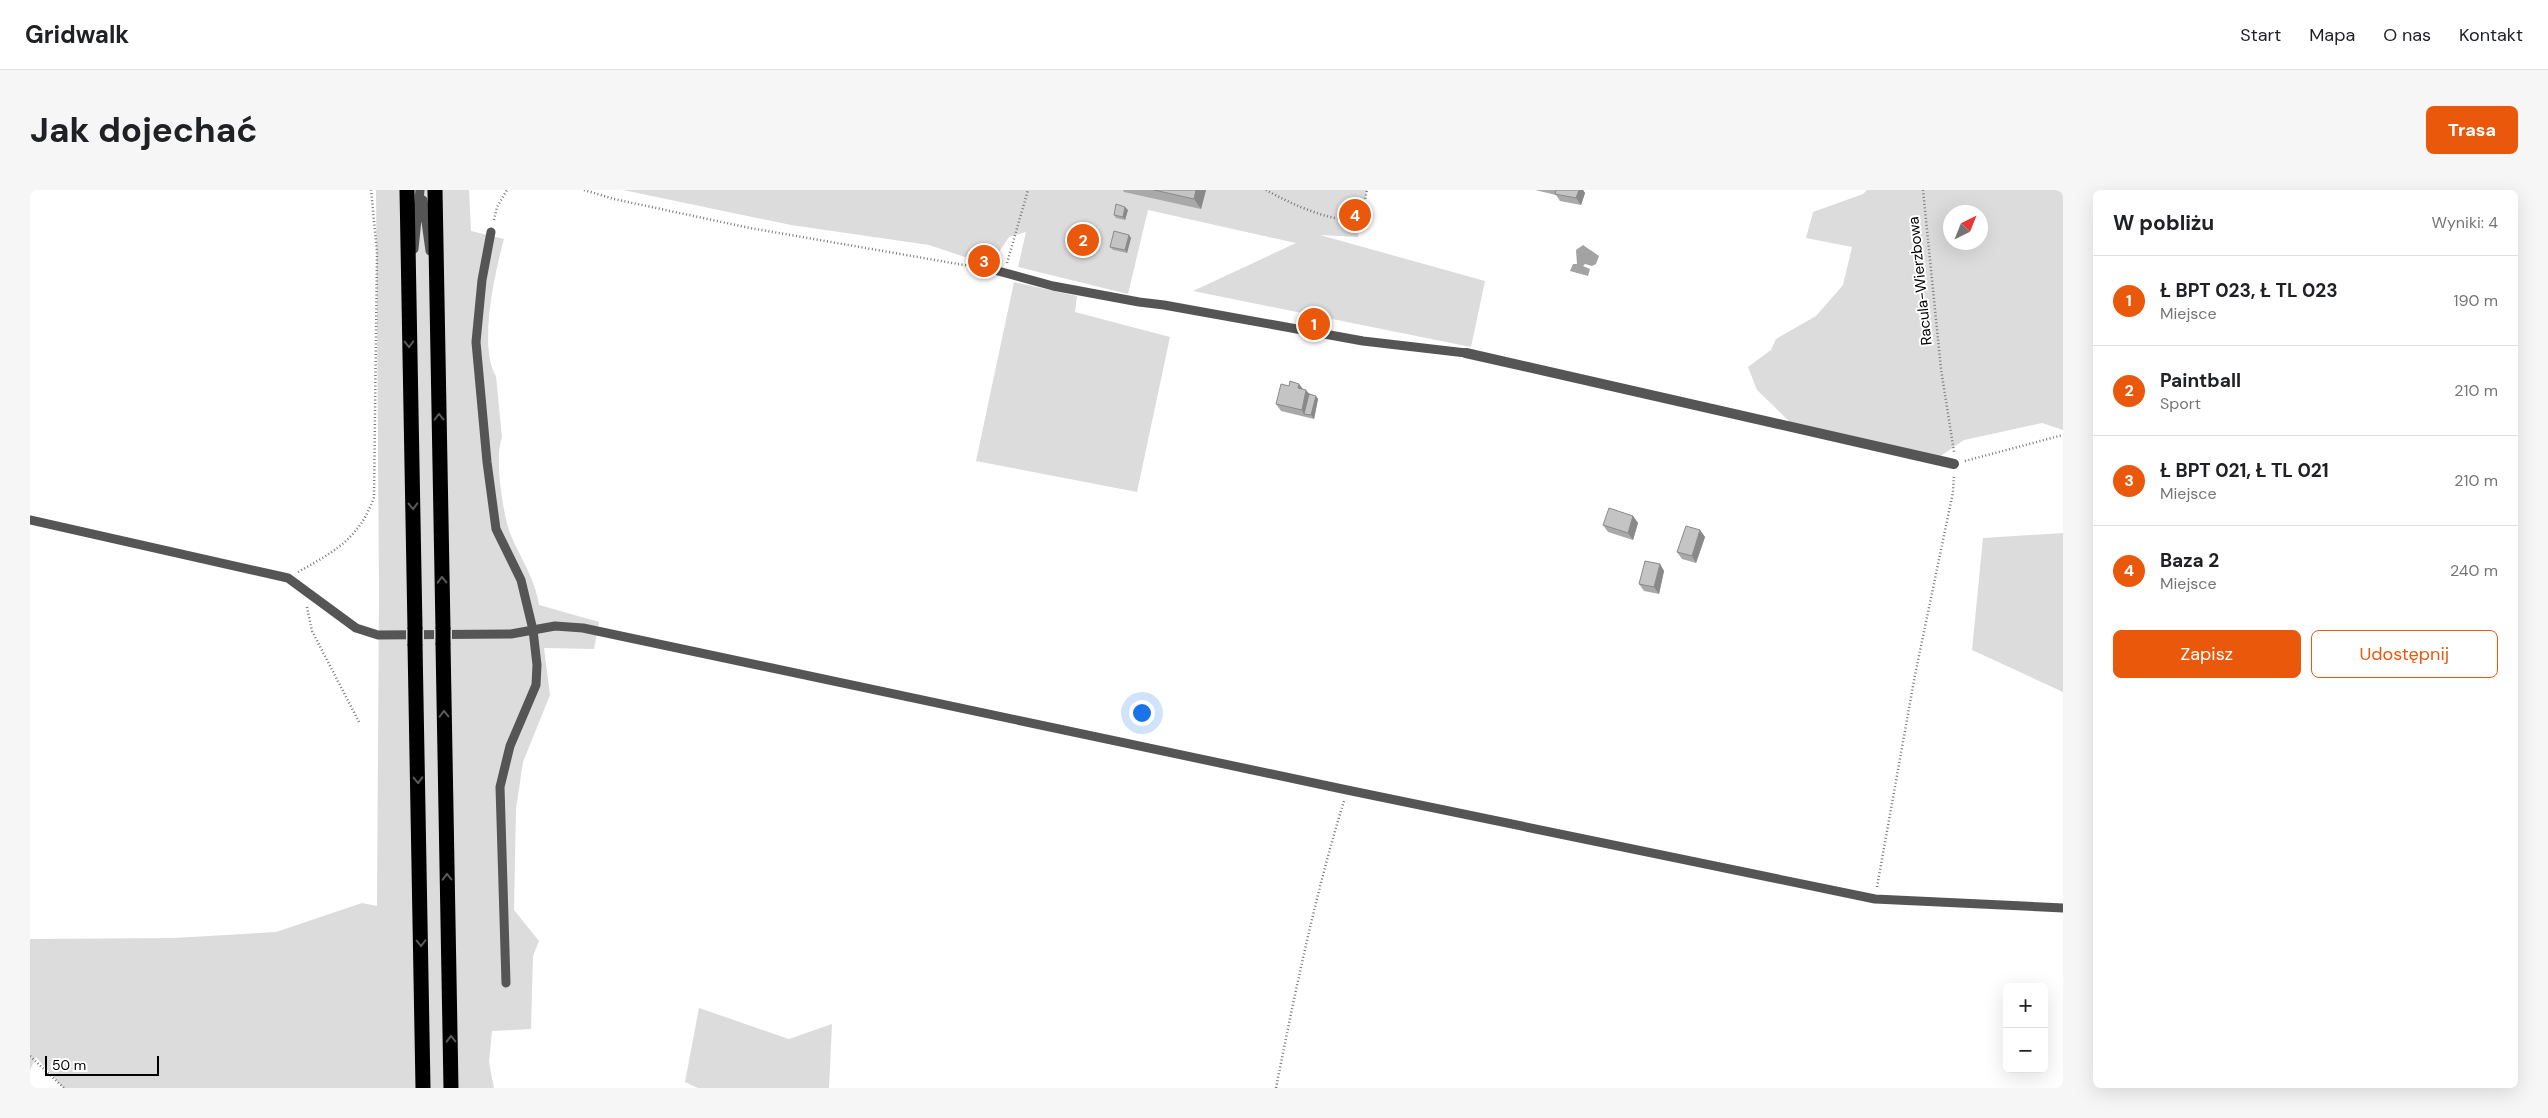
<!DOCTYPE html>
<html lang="pl">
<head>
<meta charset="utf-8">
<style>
  body { margin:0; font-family:"DM Sans",sans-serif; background:#f6f6f6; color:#202124 }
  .controls { position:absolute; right:15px; bottom:15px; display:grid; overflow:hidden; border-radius:8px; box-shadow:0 5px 20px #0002 }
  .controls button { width:45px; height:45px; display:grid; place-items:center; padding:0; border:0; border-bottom:1px solid #e0e0e0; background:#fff; color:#202124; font:25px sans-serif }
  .compass { position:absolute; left:1913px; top:15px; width:45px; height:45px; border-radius:50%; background:#fff; box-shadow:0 5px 20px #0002; rotate:43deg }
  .scale { position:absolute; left:15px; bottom:12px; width:114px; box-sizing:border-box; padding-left:5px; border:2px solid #000; border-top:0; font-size:14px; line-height:18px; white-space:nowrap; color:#000; -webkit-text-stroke:4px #fff; paint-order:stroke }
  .you { position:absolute; left:1111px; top:522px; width:18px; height:18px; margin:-12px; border:4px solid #fff; border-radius:50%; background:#1a73e8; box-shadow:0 0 0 8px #1a73e833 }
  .badge { display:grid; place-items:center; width:32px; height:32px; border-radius:50%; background:#ea580c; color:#fff; font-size:16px; font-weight:700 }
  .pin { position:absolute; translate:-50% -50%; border:2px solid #fff; box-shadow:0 1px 5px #0006 }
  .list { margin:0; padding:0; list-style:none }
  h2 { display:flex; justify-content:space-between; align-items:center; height:65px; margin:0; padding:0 20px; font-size:21px }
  h2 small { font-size:16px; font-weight:400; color:#757577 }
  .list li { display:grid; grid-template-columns:32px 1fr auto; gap:15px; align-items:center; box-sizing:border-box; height:90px; padding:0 20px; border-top:1px solid #e0e0e0 }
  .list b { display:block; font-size:19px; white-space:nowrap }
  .list p { margin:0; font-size:16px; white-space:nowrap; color:#757577 }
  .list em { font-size:16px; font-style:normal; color:#757577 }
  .actions { display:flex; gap:10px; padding:15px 20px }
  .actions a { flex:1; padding:11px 0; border:1px solid #ea580c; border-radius:8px; text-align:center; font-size:18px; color:#ea580c }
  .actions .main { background:#ea580c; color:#fff }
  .map { position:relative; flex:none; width:2033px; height:898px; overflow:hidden; border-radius:8px }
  header { display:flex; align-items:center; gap:30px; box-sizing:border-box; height:70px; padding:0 25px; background:#fff; border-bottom:1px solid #e0e0e0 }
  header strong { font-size:24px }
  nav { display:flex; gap:28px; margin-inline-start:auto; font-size:18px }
  .intro { display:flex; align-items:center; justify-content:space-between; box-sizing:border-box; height:120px; padding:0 30px }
  h1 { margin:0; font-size:35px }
  .button { padding:12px 22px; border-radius:8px; background:#ea580c; color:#fff; font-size:18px; font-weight:700 }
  main { display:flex; gap:30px; padding:0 30px }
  aside { flex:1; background:#fff; border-radius:8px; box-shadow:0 5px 20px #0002 }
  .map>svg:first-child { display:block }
  .green { fill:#dcdcdc; fill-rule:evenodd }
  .water { fill:#a3a3a3 }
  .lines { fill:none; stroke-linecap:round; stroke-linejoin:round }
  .motorway-casing { stroke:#dbdbdb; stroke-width:18 }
  .path { stroke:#777; stroke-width:2.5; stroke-dasharray:1 2.5; stroke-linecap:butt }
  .service { stroke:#555; stroke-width:9 }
  .minor { stroke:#555; stroke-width:10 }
  .motorway { stroke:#000; stroke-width:15 }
  .motorway-bridge-casing { stroke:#dbdbdb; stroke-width:18; stroke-linecap:butt }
  .motorway-bridge { stroke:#000; stroke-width:15 }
  .wall { fill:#a9a9a9 }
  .shaded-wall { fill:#898989 }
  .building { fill:#c4c4c4; stroke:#898989 }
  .oneway { stroke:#595959 }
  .labels { text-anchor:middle; stroke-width:4; stroke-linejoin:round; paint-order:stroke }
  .street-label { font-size:15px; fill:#000; stroke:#fff }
</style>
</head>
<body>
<header>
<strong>Gridwalk</strong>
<nav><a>Start</a><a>Mapa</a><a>O nas</a><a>Kontakt</a></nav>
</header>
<div class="intro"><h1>Jak dojechać</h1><a class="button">Trasa</a></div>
<main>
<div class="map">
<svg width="2033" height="898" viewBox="0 0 2033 898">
  <rect width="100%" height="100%" fill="#fff"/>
  <!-- green -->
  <path class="green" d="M346,0H439L441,41L474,49C465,82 448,157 466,186L472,248C464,265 473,325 480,343C490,368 505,388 509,415L569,432L564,459L514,458L520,505L493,572L486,619L484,720L509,751L503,766L501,839L462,841L459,872L464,898H33L6,867L0,880V749L144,748L246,742L332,713L347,716L349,400Z
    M593,0H1337L1328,47L1290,45L1455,91L1441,157L1163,101L1266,53L1118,20L1098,104L988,77L996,42L979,47L965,68L944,70L899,55L761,35Z
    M1837,0H2033V240L2012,233L1934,250L1909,267L1761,233L1727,200L1718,177L1741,160L1746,149L1786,126L1813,95L1822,57L1776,48L1783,22L1833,4ZM1920,22H1950V52H1920Z
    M984,92L1047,106L1045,122L1140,147L1107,302L946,271Z
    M2033,343V502L1942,460L1953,348Z
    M669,818L759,849L802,834L799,898H668L655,892Z"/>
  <!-- water -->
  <path class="water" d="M1553,55L1569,66L1566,74L1562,76L1555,74L1553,76L1560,79L1558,86L1540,81L1543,74H1547L1546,60Z"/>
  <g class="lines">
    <defs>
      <path id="motorway" d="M377,0L385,439
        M405,0L413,439
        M413,453L421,898
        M385,454L393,898"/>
    </defs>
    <!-- motorway casing -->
    <use href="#motorway" class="motorway-casing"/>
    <!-- path -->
    <path class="path" d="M554,0L584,9L720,38L957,79
      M1236,0C1261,14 1302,33 1331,30L1337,0
      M1893,0L1911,179L1924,262
      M464,30L467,17L477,0
      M977,73L998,0
      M1935,271L2033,245
      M268,382C304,362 330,348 344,307L347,62L341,0
      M277,417L282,441L329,532
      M1847,697L1885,485L1923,302L1924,285
      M0,866L34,898
      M1246,898C1265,802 1285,705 1314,611"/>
    <!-- service -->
    <path class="service" d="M393,10L400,61
      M461,42L452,90L446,152L457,272L466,339L491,390L503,440L507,475L506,495L480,556L470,597L476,793
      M384,59L390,0
      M968,81L1023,96L1109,112L1134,115L1333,151L1436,163
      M0,330L258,388L326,438L348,445L481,444L525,436L553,438L1317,600L1845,709L2033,718"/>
    <!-- minor -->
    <path class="minor" d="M1436,163L1924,274"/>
    <!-- motorway -->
    <use href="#motorway" class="motorway"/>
    <defs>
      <path id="motorway-bridge" d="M385,439V454
        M413,439V453"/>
    </defs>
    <!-- motorway-bridge casing -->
    <use href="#motorway-bridge" class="motorway-bridge-casing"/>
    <!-- motorway-bridge -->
    <use href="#motorway-bridge" class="motorway-bridge"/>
  </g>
  <!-- wall -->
  <path class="wall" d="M1093,0H1176L1171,19L1094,2Z
    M1505,0H1553L1555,3L1551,15L1530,11L1526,5Z
    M1098,20L1095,30L1086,28L1084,25Z
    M1330,22L1328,29L1320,27L1318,24Z
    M1099,45L1101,48L1097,63L1083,60L1080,57Z
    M1269,194L1273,199L1288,209L1284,229L1251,221L1246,214L1259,196Z
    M1603,326L1608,333L1603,350L1578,342L1573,335Z
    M1670,340L1675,347L1666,373L1652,369L1647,362Z
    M1630,374L1634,381L1629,404L1614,401L1609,394Z"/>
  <!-- shaded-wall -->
  <path class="shaded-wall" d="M1166,0H1176L1171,19L1164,9Z
    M1549,0H1553L1555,3L1551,15L1546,8Z
    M1095,17L1098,20L1095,30L1093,27Z
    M1327,19L1330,22L1328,29L1326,26Z
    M1099,45L1101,48L1097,63L1095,60Z
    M1269,194L1273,200L1268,198Z
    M1276,200L1281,207L1274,224L1272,220Z
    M1286,206L1288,209L1284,229L1281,225Z
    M1603,326L1608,333L1603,350L1598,343Z
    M1670,340L1675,347L1666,373L1662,366Z
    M1630,374L1634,381L1629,404L1624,397Z"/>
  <!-- building -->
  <path class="building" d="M1124,0H1166L1164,9Z
    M1526,0H1549L1546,8L1525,4Z
    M1086,14L1095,17L1093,27L1084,25Z
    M1320,16L1327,19L1326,26L1318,24Z
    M1084,41L1099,45L1095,60L1080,57Z
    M1260,191L1269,194L1268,198L1276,200L1272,220L1246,214L1251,194L1259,196Z
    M1279,204L1286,206L1281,225L1274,224Z
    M1579,318L1603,326L1598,343L1573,335Z
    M1656,336L1670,340L1662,366L1647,362Z
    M1615,371L1630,374L1624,397L1609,394Z"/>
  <!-- one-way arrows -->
  <defs><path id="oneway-chevron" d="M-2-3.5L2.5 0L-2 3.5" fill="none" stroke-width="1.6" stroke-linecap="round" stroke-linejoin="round" transform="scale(1.25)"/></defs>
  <g class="oneway">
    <use href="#oneway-chevron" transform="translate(379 154) rotate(89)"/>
    <use href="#oneway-chevron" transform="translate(409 227) rotate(-91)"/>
    <use href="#oneway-chevron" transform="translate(383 316) rotate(89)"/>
    <use href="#oneway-chevron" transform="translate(412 390) rotate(-91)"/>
    <use href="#oneway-chevron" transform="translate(414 524) rotate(-91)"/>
    <use href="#oneway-chevron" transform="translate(388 590) rotate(89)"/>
    <use href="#oneway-chevron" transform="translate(417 687) rotate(-91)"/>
    <use href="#oneway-chevron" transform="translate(391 753) rotate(89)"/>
    <use href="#oneway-chevron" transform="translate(421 849) rotate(-91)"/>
  </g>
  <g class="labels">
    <!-- street labels -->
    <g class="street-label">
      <text transform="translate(1890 91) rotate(-96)" y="5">Racula-Wierzbowa</text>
    </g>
  </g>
</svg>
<div class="controls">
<button>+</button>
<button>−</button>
</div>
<svg class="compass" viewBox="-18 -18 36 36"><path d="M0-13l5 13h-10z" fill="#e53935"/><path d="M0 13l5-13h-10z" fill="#757577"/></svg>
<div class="scale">50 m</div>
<div class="you"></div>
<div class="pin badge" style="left:1284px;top:134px">1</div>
<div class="pin badge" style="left:1053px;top:50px">2</div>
<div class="pin badge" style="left:954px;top:71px">3</div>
<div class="pin badge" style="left:1325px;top:25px">4</div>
</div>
<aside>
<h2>W pobliżu<small>Wyniki: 4</small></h2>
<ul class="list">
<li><span class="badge">1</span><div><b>Ł BPT 023, Ł TL 023</b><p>Miejsce</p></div><em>190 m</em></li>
<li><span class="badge">2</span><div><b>Paintball</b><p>Sport</p></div><em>210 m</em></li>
<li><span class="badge">3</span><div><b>Ł BPT 021, Ł TL 021</b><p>Miejsce</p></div><em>210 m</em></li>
<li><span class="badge">4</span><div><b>Baza 2</b><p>Miejsce</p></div><em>240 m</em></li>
</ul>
<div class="actions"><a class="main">Zapisz</a><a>Udostępnij</a></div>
</aside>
</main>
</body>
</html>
